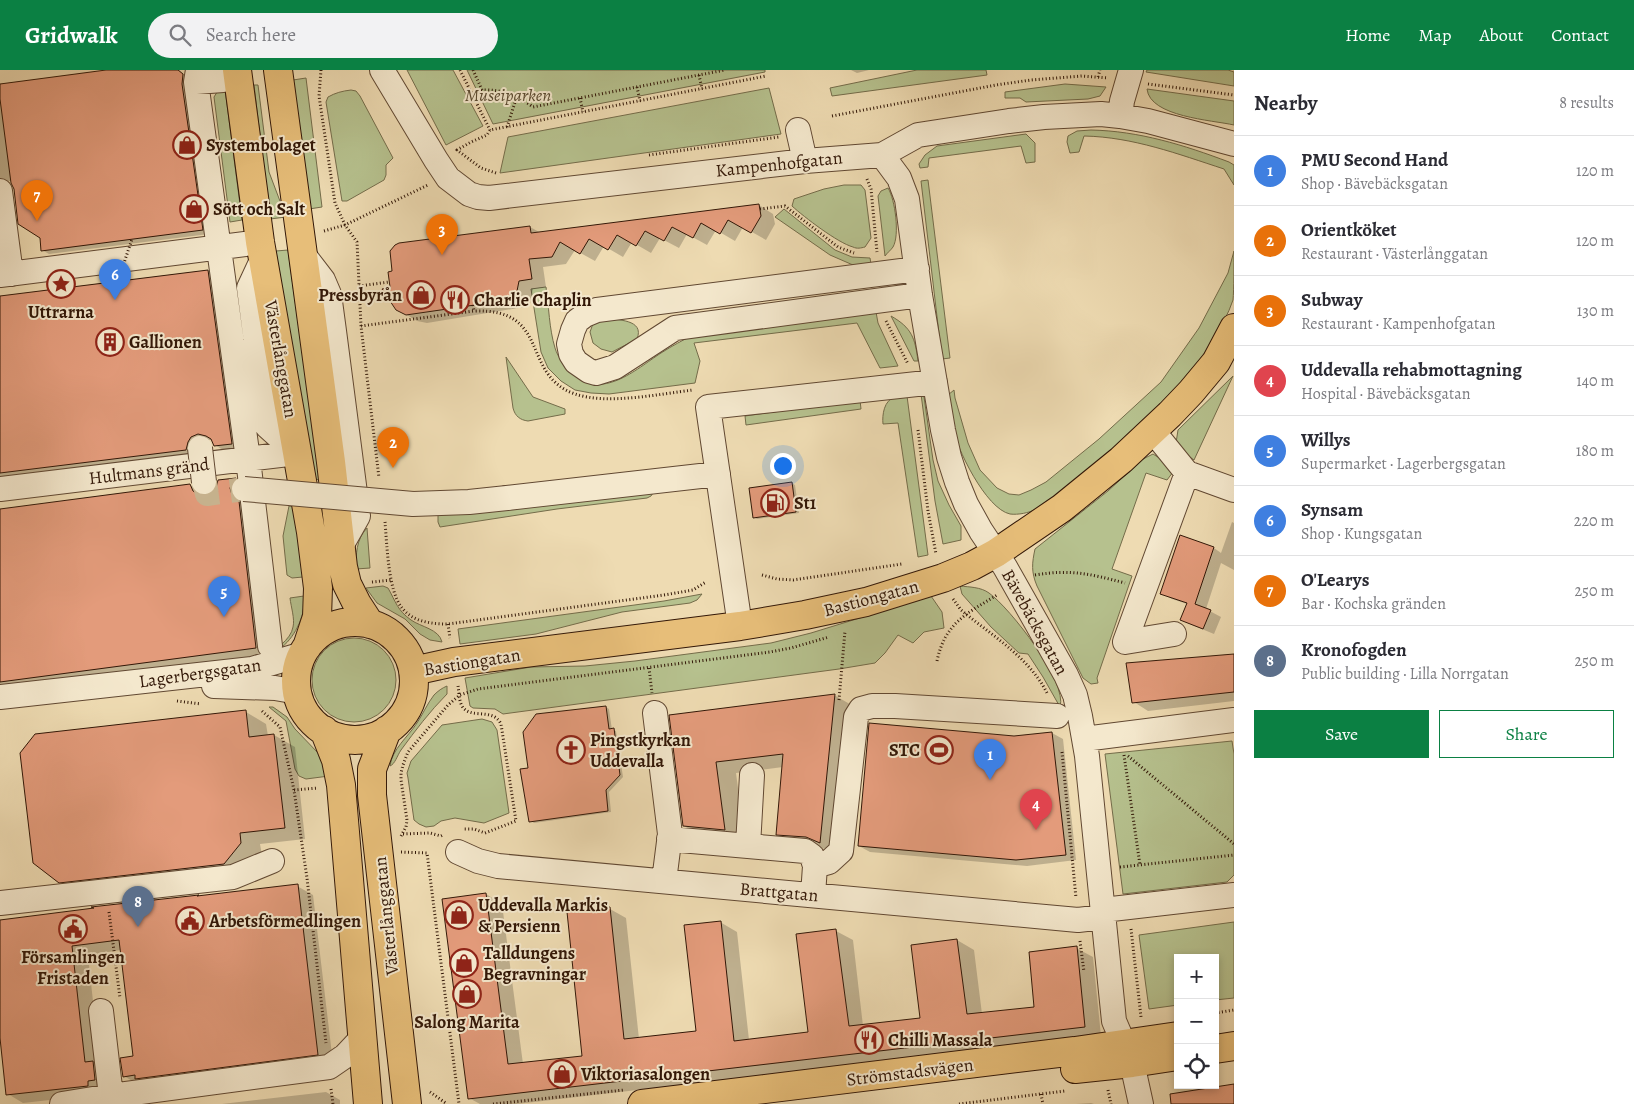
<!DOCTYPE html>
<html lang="en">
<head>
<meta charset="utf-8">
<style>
  body { margin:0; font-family:Alegreya,serif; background:#f2f2f3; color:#2b2b33 }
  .controls { position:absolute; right:15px; bottom:15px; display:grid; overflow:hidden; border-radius:0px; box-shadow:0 2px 8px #0003 }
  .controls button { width:45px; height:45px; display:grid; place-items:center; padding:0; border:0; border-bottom:1px solid #e1e1e2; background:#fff; color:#2b2b33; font:25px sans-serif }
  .you { position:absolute; left:782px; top:395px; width:18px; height:18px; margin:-12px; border:4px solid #fff; border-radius:50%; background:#1a73e8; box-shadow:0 0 0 8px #1a73e833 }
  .badge { display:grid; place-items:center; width:32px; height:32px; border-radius:50%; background:#0b8043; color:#fff; font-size:16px; font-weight:700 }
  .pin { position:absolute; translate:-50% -41px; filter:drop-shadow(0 1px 2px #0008) }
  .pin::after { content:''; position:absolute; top:26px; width:18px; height:15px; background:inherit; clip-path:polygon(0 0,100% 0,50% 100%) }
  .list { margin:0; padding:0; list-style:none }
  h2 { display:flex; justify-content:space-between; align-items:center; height:65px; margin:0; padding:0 20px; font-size:21px }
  h2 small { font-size:16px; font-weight:400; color:#7c7c81 }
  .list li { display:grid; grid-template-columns:32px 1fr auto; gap:15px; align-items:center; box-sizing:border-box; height:70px; padding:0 20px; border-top:1px solid #e1e1e2 }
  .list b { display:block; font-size:19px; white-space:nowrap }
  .list p { margin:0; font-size:16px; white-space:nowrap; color:#7c7c81 }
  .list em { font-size:16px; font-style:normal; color:#7c7c81 }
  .actions { display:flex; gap:10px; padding:15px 20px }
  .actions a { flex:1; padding:11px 0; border:1px solid #0b8043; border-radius:0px; text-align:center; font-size:18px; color:#0b8043 }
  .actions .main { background:#0b8043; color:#fff }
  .icon { flex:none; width:28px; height:28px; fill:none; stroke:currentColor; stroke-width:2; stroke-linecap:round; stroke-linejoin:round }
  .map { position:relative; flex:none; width:1234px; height:1034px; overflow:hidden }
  header { display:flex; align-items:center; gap:30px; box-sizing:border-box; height:70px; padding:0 25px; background:#0b8043; color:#fff }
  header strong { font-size:24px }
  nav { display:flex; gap:28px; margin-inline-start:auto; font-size:18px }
  .search { width:350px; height:45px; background:#f2f2f3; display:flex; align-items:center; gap:12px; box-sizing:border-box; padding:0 18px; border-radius:28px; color:#7c7c81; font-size:19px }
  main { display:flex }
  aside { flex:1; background:#fff }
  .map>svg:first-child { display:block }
  .green { fill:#b6c18e; stroke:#746c4a }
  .shadow { fill:#0003 }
  .building { fill:#e39b7b; stroke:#321707 }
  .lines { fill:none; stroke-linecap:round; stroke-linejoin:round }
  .minor-tunnel { stroke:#c8b490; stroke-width:24; stroke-dasharray:24 12; stroke-linecap:butt }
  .minor-casing { stroke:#614832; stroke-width:26 }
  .major-casing { stroke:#321707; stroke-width:30 }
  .path { stroke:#321707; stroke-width:3; stroke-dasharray:1 2.5; stroke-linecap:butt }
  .minor { stroke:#f4e8cd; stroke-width:24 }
  .major { stroke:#e7be79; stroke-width:28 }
  .minor-bridge-casing { stroke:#614832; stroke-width:26; stroke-linecap:butt }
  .path-bridge { stroke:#321707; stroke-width:3; stroke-dasharray:1 2.5; stroke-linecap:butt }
  .minor-bridge { stroke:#f4e8cd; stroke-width:24 }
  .labels { text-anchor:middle; stroke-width:4; stroke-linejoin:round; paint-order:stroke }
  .park-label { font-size:18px; font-style:italic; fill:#5a4a30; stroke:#f4e8cd }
  .poi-label { font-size:18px; font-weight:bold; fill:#321707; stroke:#f4e8cd; text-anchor:start }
  .street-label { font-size:18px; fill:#321707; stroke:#f4e8cd }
</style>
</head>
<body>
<header>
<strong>Gridwalk</strong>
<div class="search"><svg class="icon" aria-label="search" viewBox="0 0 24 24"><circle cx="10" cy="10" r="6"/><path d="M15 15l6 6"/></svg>Search here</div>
<nav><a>Home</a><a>Map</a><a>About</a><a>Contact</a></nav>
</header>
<main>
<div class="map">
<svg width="1234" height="1034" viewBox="0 0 1234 1034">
  <rect width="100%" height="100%" fill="#eedbb2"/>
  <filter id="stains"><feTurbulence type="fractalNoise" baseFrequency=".004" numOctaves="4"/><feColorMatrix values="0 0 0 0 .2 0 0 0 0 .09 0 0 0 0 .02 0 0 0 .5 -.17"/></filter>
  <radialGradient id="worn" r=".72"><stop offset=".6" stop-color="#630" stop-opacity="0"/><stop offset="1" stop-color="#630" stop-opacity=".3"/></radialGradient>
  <!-- green -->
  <path class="green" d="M407,0H453L483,56L446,75Z
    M467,0H765V2L493,54Z
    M917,0H986L987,5L832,26L830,18Z
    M1147,0H1228L1234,2V16L1146,2Z
    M306,8L322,137L309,139L293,10Z
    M1065,14L1106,17L1100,26L1088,29L1026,32L1020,28H1005V22Z
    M254,15H258L269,102L286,147L270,149Z
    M769,18L781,64L500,103L508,67Z
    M219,19H225L242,150L230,152L214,27Z
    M1147,19L1234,31V55C1212,50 1150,47 1147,19Z
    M351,20L356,21L360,26L393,88L386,95V105L384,110L347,131H342L326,32L328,27C335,23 342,21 351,20Z
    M1091,60C1139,61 1184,75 1229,92L1234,95V115L1224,99C1178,84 1133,67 1084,66L1079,82L1070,83L1067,72L1068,66L1077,61Z
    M1026,64L1035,73V92L1026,93L1021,76L929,88L928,97L920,98L919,94L925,85L937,76Z
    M928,110L950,288L942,289L921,111Z
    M844,115H861L865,120L871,168L865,177C861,178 857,179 853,177C838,173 804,147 792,136L794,129L824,119Z
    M888,118C895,129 900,165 893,177C891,180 887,183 885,186L878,126L881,121Z
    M784,139L835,180L852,187L870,188L871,194L853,195L830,185L775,147Z
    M288,180L320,410L315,409L294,313L276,181Z
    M1234,181C1234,193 1234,220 1233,230C1224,257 1202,288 1184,310C1155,345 1119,374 1084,402C1069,415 1053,429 1036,439C1029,443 1018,445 1010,444C986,439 956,378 952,355C950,345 949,335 948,325L954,320L955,328L968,373L980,400L997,418L1009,424L1019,425L1031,420L1046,412L1099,369L1161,312L1199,258L1228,203Z
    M546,217C549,237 549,258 555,278C558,288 565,296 572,303C602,331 635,300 661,283C672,276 683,270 695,264L876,242L878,253L898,296L880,298L857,253L694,273L700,291L695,313L609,324L591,323L575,320L561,311L548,298L541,282L531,219Z
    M891,246C912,258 915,268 918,291H914Z
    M603,248C617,250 645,249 637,269L612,282L601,279L593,273L590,262L594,251Z
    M506,287L533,327L565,339V344L528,351C520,350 515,346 513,338Z
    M1233,306L1194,390L1183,382L1176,373L1178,360Z
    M921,324L924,327L933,390L938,411L949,435L961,456V470L943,474L935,431Z
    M907,326L928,485L918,487L898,353L883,354C882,345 884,330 895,327C899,326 904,326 907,326Z
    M860,330L861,339L746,355L745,346Z
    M1153,384L1167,393L1173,402L1167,410L1146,403L1112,499L1132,506L1097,608L1098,613L1091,614L1083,608L1037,516C1031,502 1032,493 1035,479L1108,421L1143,389Z
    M650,421L653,423L651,426L647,428L557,439L440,457L438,452V445Z
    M289,436L296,437L303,507L292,508L287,505L283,466Z
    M367,458L370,498L356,499C356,485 356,469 367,458Z
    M383,516L388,518C396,532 397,540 411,550C421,557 439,559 442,572L430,570L420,564L405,549L377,533L366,518Z
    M960,516C969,517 981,517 989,523C1010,538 1068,612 1060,637L1043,607L1028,584L1019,583L991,557L962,524Z
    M702,524L697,530L690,533L622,542L536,564L460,574L458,559L664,531Z
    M304,526C306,543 296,566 282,577C277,581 270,584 265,587C274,580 291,570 293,557C295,549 291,537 290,528Z
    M931,526L942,542L944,558L924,562L913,573L898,565L885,583L875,593L839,599L503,644L495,639L473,638L470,636L465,608L531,597L585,596L635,591L771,573L811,563Z
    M312 610a42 42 0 1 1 84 0a42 42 0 1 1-84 0Z
    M447,616V624C430,641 415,661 401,680C397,686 395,694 390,696C392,679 408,667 417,653C423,644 427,634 434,625C438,621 442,618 447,616Z
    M269,637H273L287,647L295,659L320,685L329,706L306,709L299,706L295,699L286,651Z
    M482,649L492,652L497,660L509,743L484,753L455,748L441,751L434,756L426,757L419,754L414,750L408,708L407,703L411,691L442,655Z
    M1232,671L1234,684V805L1227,812L1123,824L1105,684Z
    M1234,852V928L1215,930V888H1178V935L1149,939L1139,865Z"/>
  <!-- shadow -->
  <path class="shadow" d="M114,0H179L190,9L209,164L49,184L42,180L41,167L11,111H6L0,113V14Z
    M851,0H869L857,3Z
    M759,135L773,144L775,154L766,170L743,157L735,171L716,160L707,175L687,164L679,178L660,168L651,183L632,172L623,187L604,176L595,191L575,180L566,194L543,197L546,217L533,219L530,234L524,237L427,253L417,251L402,242L392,219L530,157L541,163Z
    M208,201L219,208L242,380L226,382L215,375L212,370H209L202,373L197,385L0,410V227Z
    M236,409L247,415L268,585L3,619L0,618V440L190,415L202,422L204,427H206L213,424L218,418L219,411Z
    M792,413L795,415L799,443L757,449L754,447Z
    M1232,452L1234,453V500L1221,493L1206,539L1221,547L1214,564L1192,555L1181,549L1187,534L1172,529L1161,523L1214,478L1221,483Z
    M1234,585V631L1148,641L1134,632Z
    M834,625L855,637L841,783L828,779L798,776L777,764L783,697L736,703L745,771L705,768L684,756L670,646Z
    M606,637L609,639L612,660L616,661L623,707L609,722L611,742L534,753L531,751L529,699L537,645Z
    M246,642L266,654L268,666L274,665L295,677L305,769L260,774L262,785L245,805L81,824L59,812Z
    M1052,663L1063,669L1076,790L1027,796L870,782L859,776L1014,667Z
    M297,816L313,825L333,993L139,1015L124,1006L134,987L121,880L88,885L103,1024L23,1033L8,1024L0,956V851Z
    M486,824L502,834L523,994L583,987L610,839L626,848L639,969L697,962L720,852L737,862L749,970L809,963L836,861L853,870L863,956L922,949L957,870L974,880L982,944L1036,938L1076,878L1093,887L1101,966L517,1034H480L469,1028Z
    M326,1022L340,1030V1034H222Z
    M1091,1033L1094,1034H1076Z"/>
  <!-- building -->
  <path class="building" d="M106,0H178L183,4L182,14L203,160L41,181L40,168L18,154L14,119L11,113L0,29V14Z
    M759,134L761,146L751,163L728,150L720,164L701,153L693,168L672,157L664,171L645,161L636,176L617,165L608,180L589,169L580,184L560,172L552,187L529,189L532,209L519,211L516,226L509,230L406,245L396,240L382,219L390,217L388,202L392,201L390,181L395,175L399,173L530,156L531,163Z
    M208,200L232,374L214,376L211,369L206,366L198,364L191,367L188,372L186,380L0,403V226Z
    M236,408L233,412L230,418L232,425L239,431L256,578L0,612V439L190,414L193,421L198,424L206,426L213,423L216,418L218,410Z
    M792,412L796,442L753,448L749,418Z
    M1180,465L1214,477L1195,534L1211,540L1203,559L1180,550L1187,533L1160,524Z
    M1234,584V622L1132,633L1126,593Z
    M835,624L820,773L806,767L776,765L783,684L716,692L725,760L683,756L669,645Z
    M606,636L609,659L614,658L620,705L606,720L608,741L529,752L520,699L528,698L523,662L536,644Z
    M246,640L249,667L274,664L285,758L240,763L241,773L224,794L59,813L33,793L20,683L35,664Z
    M869,653L1014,666L1052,662L1066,785L1016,790L858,776Z
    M298,814L318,985L135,1009V1005L123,1007L120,988L133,986L119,870L72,876L85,992L93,991L95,1010L88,1011V1016L6,1025L0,968V850L94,838L91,837L199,825L197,826Z
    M486,823L508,994L582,986L567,842L610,837L624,969L696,961L684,855L721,851L734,971L808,962L796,864L836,859L849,956L920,948L911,875L957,869L967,944L1034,937L1029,882L1077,876L1085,957L468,1029L442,829Z
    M1234,1014V1034H1171L1170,1024Z"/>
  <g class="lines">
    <!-- minor-tunnel -->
    <path class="minor-tunnel" d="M204,412L207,424L244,419"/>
    <defs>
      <path id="minor" d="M198,0L196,12L248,389L270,576
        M382,0L436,90L448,108L469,124L478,127L489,128L805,91L882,85L918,65L1009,51L1044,47L1101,44L1120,46L1148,51L1234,74
        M196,12L223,10
        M1120,46L1122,31L1131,0
        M798,60L805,91
        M882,85L899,108L907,129L920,225L943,360L949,387L957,412L966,434L981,461L1005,497L1066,605L1075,625L1080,646L1087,686L1114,951L1132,993L1141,1034
        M0,121L11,204
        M303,184L323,210L329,224L334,261L358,446L341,476
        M263,188L249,218L267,356L297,383
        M917,199L597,240L585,245L577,251L573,260L569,274L571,284L576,292L589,301L596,303L615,297L675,258L920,225
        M0,205L245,174
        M1153,361L1187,403L1234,420
        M0,419L297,383
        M507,428L718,404
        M740,556L708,337L935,312
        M1174,564L1125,572L1187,403
        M214,616L275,618L298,622
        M0,627L252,599L303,584
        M655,643L670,764L664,811
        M1084,669L1234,650
        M669,769L805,781L812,786L815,796
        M748,776L752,705
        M458,782L478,791L498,796L1078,850L1103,847
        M813,825L815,796L829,792L841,781L856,647L861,639L872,636H895L1057,646
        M0,833L233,807L272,791
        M1103,840L1234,825
        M101,941L111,1026
        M62,1034L111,1026L329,997L345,986L362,968"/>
      <path id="major" d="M237,0L260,172L311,462L318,518L317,547L307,577
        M278,0L331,392L343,497L347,514L357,534L370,554
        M296 611a59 59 0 1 1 118 0a59 59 0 1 1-118 0Z
        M413,601L454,592L740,556L805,545L866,532L943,508L972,496L996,483L1062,438L1121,390L1170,344L1191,322L1216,292L1234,258
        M324,660L336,690L341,715L368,1034
        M387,660L372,699V725L407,1034
        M1215,979L1234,976
        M1075,999L1132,993L1178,986
        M642,1034L1075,981L1178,966"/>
    </defs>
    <!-- minor casing -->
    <use href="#minor" class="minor-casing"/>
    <!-- major casing -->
    <use href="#major" class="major-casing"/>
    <!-- path -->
    <path class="path" d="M321,0L319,26L335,133L345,155L357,172L361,256L379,408
      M460,0L490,60
      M473,0L482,20C502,19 518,26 533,37L725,0
      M699,5L702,19
      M1098,7L1100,0
      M1148,14L1234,25
      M637,17L640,31
      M580,28L583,42
      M832,46L996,15L1031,10L1082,6L1108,8
      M507,57L517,26
      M649,85L779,67
      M496,103L481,98L457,80L471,72L487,65L490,60L766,6
      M867,109L871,119L877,182
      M760,139L785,136L838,177L854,183
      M324,161L345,155L428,115
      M359,216L389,212
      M473,235L474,241
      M886,251L908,294
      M361,256L474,241C552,238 520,305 575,324C607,335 659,324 693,320
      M918,360L928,441L936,484
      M385,452C387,474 388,521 402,538C413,552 432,554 448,554L664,525L693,520L706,512
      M762,505L777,509L793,510L902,494
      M1035,505C1072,499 1090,504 1125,513
      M372,512L392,510
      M953,529L961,540C991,565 1029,587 1047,623
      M448,554L450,568
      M937,591C945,553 966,544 997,525
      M649,598L652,623
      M458,616C459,622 459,631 462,636C470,650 493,637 501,654L516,751L485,763L474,759H463
      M839,630L845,561
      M177,631L201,634
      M262,641L280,657L294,720L307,808L326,973
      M1062,682L1076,828
      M1124,685L1140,795
      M1128,686L1234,774
      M294,720L318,718
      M403,764L430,763L441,766L443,765
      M401,766L406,757L407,750L401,710V703L403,695L408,682L448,635L460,625L478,619L770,582L791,578L829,567
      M401,782L427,783L459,1034
      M1120,797L1234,785
      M109,842L120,928
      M1131,859L1141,947
      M1080,871L1084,902
      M1215,943L1234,940
      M331,1019L333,1034
      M1108,1020L1111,1034
      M430,1022L447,1034
      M1041,1024L1043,1034
      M493,1034L624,1020
      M959,1034L1065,1021"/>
    <!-- minor -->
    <use href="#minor" class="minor"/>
    <!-- major -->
    <use href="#major" class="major"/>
    <defs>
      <path id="minor-bridge" d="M200,378L204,412
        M244,419L413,434L469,432L507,428"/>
    </defs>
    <!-- minor-bridge casing -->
    <use href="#minor-bridge" class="minor-bridge-casing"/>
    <!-- path-bridge -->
    <path class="path-bridge" d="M118,211L132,169"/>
    <!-- minor-bridge -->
    <use href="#minor-bridge" class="minor-bridge"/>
  </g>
  <!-- icons -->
  <defs>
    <symbol id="shop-ring" viewBox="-11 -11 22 22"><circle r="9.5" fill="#f4e8cd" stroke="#8f2418" stroke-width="1.5"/><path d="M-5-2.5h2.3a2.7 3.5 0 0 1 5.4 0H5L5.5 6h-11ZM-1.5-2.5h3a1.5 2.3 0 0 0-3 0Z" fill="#8f2418"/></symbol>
    <symbol id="sight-ring" viewBox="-11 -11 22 22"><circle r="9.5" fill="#f4e8cd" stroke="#8f2418" stroke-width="1.5"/><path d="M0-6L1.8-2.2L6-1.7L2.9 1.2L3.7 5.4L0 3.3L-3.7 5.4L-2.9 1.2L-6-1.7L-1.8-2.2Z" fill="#8f2418"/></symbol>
    <symbol id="restaurant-ring" viewBox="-11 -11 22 22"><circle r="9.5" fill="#f4e8cd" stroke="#8f2418" stroke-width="1.5"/><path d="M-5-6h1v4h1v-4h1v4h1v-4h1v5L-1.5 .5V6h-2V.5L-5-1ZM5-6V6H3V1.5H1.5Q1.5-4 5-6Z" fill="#8f2418"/></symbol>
    <symbol id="building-ring" viewBox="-11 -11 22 22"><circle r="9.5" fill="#f4e8cd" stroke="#8f2418" stroke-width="1.5"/><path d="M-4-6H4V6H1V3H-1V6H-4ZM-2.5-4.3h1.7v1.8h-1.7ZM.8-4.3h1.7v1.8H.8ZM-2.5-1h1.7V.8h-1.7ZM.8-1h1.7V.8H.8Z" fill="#8f2418"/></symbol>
    <symbol id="fuel-ring" viewBox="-11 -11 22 22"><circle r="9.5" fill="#f4e8cd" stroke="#8f2418" stroke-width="1.5"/><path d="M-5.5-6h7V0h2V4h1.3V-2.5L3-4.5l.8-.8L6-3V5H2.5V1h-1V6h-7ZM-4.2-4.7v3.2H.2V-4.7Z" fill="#8f2418"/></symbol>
    <symbol id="church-ring" viewBox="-11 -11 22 22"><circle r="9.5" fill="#f4e8cd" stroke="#8f2418" stroke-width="1.5"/><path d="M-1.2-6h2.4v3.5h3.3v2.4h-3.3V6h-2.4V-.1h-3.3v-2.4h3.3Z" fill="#8f2418"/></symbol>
    <symbol id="stadium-ring" viewBox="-11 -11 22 22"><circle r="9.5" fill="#f4e8cd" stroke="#8f2418" stroke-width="1.5"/><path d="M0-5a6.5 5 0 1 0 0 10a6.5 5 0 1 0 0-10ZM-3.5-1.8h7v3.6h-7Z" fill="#8f2418"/></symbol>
    <symbol id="civic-ring" viewBox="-11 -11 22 22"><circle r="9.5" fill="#f4e8cd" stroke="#8f2418" stroke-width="1.5"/><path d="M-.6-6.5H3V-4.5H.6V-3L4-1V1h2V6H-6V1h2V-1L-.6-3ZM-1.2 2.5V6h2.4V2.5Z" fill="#8f2418"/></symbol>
  </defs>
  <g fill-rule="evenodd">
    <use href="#shop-ring" x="171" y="59" width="32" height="32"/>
    <use href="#shop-ring" x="178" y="123" width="32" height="32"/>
    <use href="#sight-ring" x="45" y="198" width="32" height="32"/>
    <use href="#shop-ring" x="405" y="209" width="32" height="32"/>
    <use href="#restaurant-ring" x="439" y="214" width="32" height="32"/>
    <use href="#building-ring" x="94" y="256" width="32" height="32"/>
    <use href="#fuel-ring" x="759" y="417" width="32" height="32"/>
    <use href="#church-ring" x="555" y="664" width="32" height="32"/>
    <use href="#stadium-ring" x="923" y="664" width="32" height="32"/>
    <use href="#shop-ring" x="443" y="829" width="32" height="32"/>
    <use href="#civic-ring" x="174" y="835" width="32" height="32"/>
    <use href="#civic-ring" x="57" y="843" width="32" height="32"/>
    <use href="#shop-ring" x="448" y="877" width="32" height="32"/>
    <use href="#shop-ring" x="451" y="908" width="32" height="32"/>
    <use href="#restaurant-ring" x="853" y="954" width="32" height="32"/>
    <use href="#shop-ring" x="546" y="988" width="32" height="32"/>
  </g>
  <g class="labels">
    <!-- park labels -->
    <g class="park-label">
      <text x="508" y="31">Museiparken</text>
    </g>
    <!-- poi labels -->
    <g class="poi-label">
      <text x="206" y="81">Systembolaget</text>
      <text x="213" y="145">Sött och Salt</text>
      <text x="402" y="231" text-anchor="end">Pressbyrån</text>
      <text x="474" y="236">Charlie Chaplin</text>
      <text x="61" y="248" text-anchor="middle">Uttrarna</text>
      <text x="129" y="278">Gallionen</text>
      <text x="794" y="439">St1</text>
      <text x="590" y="676">Pingstkyrkan<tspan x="590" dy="21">Uddevalla</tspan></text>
      <text x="920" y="686" text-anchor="end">STC</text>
      <text x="478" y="841">Uddevalla Markis<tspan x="478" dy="21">&amp; Persienn</tspan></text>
      <text x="209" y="857">Arbetsförmedlingen</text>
      <text x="483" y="889">Talldungens<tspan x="483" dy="21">Begravningar</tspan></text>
      <text x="73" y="893" text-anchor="middle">Församlingen<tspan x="73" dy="21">Fristaden</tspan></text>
      <text x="467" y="958" text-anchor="middle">Salong Marita</text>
      <text x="888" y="976">Chilli Massala</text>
      <text x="581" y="1010">Viktoriasalongen</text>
    </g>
    <!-- street labels -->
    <g class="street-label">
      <text transform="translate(779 94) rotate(-6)" y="6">Kampenhofgatan</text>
      <text transform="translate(281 289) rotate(80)" y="6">Västerlånggatan</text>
      <text transform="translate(149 401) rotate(-7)" y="6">Hultmans gränd</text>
      <text transform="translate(871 528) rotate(-15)" y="6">Bastiongatan</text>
      <text transform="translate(1035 552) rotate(61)" y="6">Bävebäcksgatan</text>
      <text transform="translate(472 592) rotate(-9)" y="6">Bastiongatan</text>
      <text transform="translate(200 603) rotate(-8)" y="6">Lagerbergsgatan</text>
      <text transform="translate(779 822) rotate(5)" y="6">Brattgatan</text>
      <text transform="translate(386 846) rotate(-96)" y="6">Västerlånggatan</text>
      <text transform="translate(910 1002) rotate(-7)" y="6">Strömstadsvägen</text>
    </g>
  </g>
  <rect width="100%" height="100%" filter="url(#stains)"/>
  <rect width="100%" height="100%" fill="url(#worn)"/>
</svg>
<div class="controls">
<button>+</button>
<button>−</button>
<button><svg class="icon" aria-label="locate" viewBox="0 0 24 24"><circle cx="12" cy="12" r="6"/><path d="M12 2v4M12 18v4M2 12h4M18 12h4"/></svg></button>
</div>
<div class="you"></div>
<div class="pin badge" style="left:990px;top:710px;background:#3f7fe0">1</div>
<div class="pin badge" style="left:393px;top:398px;background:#e8710a">2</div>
<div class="pin badge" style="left:442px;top:185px;background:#e8710a">3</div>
<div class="pin badge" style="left:1036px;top:760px;background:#e0444e">4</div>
<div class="pin badge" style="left:224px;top:547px;background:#3f7fe0">5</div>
<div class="pin badge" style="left:115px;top:230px;background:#3f7fe0">6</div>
<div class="pin badge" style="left:37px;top:151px;background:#e8710a">7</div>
<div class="pin badge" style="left:138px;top:857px;background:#5c6f8a">8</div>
</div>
<aside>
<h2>Nearby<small>8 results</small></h2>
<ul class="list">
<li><span class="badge" style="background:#3f7fe0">1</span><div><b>PMU Second Hand</b><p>Shop · Bävebäcksgatan</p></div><em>120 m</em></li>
<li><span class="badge" style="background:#e8710a">2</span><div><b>Orientköket</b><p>Restaurant · Västerlånggatan</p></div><em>120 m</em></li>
<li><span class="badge" style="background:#e8710a">3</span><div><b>Subway</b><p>Restaurant · Kampenhofgatan</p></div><em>130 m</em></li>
<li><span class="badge" style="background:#e0444e">4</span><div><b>Uddevalla rehabmottagning</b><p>Hospital · Bävebäcksgatan</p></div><em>140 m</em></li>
<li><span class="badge" style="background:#3f7fe0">5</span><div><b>Willys</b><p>Supermarket · Lagerbergsgatan</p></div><em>180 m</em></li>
<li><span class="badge" style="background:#3f7fe0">6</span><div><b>Synsam</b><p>Shop · Kungsgatan</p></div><em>220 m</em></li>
<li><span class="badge" style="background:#e8710a">7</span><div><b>O'Learys</b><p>Bar · Kochska gränden</p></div><em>250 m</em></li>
<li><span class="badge" style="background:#5c6f8a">8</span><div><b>Kronofogden</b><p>Public building · Lilla Norrgatan</p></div><em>250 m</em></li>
</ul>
<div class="actions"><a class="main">Save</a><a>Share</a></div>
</aside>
</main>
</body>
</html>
